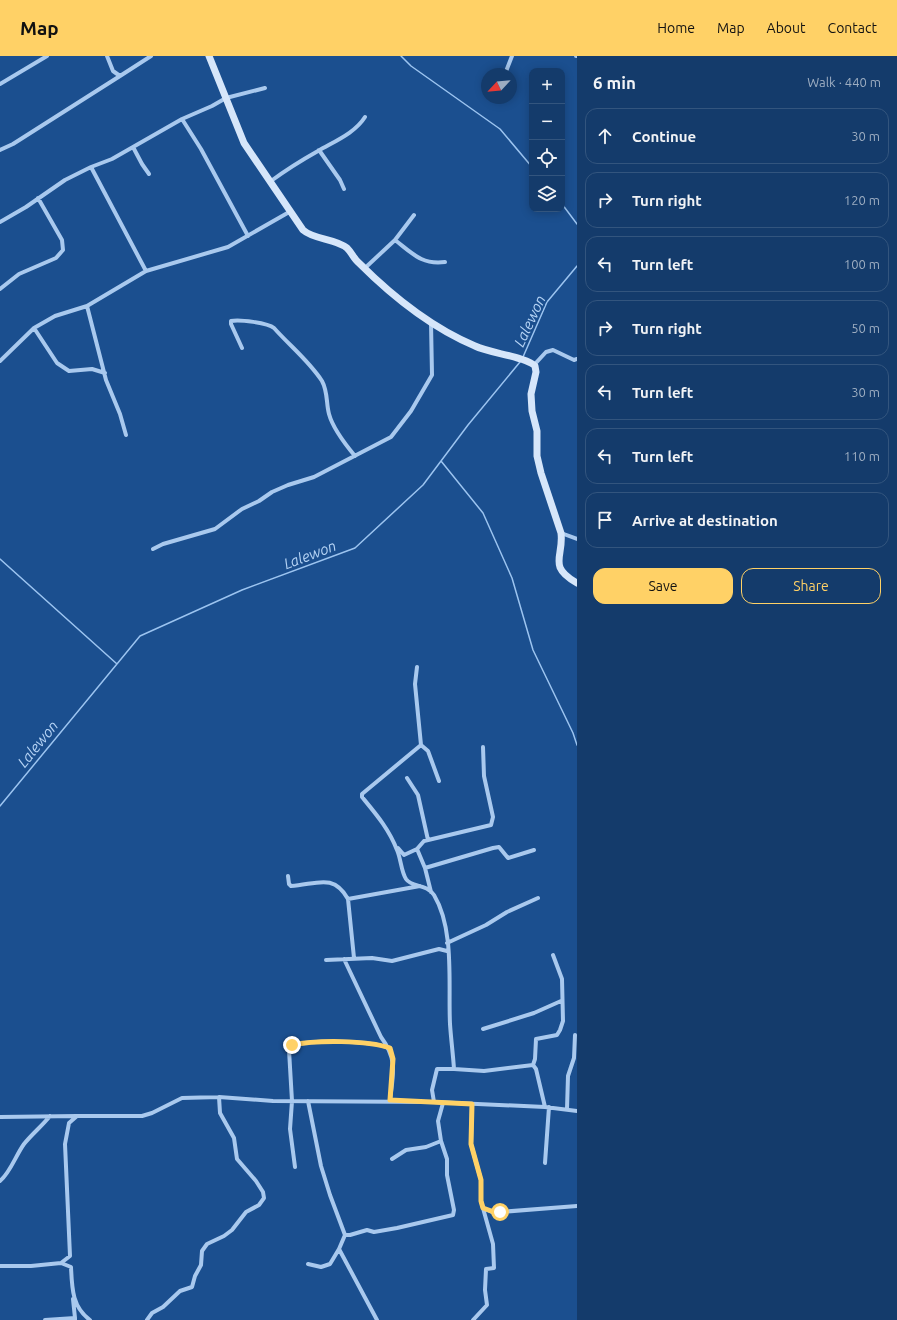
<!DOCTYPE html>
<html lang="en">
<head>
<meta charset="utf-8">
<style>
  body { margin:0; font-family:Ubuntu,sans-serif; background:#214673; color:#f1f3f6 }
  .controls { position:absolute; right:12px; top:12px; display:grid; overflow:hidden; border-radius:8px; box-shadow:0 2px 10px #0003 }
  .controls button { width:36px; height:36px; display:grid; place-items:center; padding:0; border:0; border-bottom:1px solid #33557e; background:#143b6b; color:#f1f3f6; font:20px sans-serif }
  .compass { position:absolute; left:481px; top:12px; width:36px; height:36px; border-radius:50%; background:#143b6b; box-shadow:0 2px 10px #0003; rotate:244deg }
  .stop { position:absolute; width:12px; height:12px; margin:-9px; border:3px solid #ffd166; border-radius:50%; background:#fff }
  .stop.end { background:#ffd166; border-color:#fff; box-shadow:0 1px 4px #0008 }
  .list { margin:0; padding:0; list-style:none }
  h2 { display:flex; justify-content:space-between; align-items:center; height:52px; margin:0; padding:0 16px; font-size:17px }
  h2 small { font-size:13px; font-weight:400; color:#9dadc1 }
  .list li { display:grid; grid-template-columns:26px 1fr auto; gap:12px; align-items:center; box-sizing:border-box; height:56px; margin:0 8px 8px; padding:0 8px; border:1px solid #33557e; border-radius:12px }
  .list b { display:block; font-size:15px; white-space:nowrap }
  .list em { font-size:13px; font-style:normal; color:#9dadc1 }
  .actions { display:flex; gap:8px; padding:12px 16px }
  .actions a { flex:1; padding:9px 0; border:1px solid #ffd166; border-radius:12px; text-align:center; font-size:14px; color:#ffd166 }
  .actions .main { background:#ffd166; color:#111 }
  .icon { flex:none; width:22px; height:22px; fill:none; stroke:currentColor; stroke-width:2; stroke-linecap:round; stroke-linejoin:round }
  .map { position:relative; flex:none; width:577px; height:1264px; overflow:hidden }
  header { display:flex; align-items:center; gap:24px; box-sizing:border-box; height:56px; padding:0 20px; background:#ffd166; color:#111 }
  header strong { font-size:19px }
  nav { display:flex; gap:22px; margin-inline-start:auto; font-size:14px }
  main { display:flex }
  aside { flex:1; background:#143b6b }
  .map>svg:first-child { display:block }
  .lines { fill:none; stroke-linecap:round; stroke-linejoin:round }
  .stream { stroke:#9cc4f0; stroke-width:1.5 }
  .street { stroke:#a9c9ee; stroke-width:4 }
  .secondary { stroke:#d6e6fa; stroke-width:7 }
  .route { stroke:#ffd166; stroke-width:5 }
  .labels { text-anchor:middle; stroke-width:3.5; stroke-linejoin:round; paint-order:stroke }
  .water-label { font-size:15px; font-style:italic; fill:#b5d3f5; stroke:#1b4f8f }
</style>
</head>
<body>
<header>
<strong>Map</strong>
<nav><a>Home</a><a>Map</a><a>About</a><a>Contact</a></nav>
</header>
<main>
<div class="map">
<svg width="577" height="1264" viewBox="0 0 577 1264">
  <rect width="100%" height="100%" fill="#1b4f8f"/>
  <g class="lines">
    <!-- stream -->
    <path class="stream" d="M401,0L411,10L500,73L532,111
      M562,148L577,168
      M523,301L547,246L577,210
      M441,405L483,457L512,522L533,594L573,677L577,689
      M0,503L117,608
      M0,750L140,580L242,534L355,492L423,429L468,369L520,306"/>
    <!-- street -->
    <path class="street" d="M107,0L113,15L120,20L151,0
      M576,0H577
      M505,18L512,0
      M0,28L47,0
      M182,63L201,93L248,180
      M133,91L142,108L149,118
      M0,94L13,88L120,20
      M319,94L340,124L344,133
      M91,111L146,215
      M271,125C286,114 302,104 318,95C335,85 355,77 365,61
      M0,166L26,151L65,124L91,111L112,103L182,63L212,50L226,42L265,32
      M395,184C413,198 422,209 445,206
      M365,212L395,184L414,159
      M0,233L19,218L56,202L63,194L62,184L38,142
      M87,250L106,324L120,358L126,379
      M34,272L57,307L69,315L92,313L105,317
      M242,292L231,268V265C239,263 268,267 274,272C290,290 309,305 322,325C328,336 326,347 329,358C333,373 345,388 355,400
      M0,305L34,272L55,260L87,250L146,215L228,191L291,155
      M534,309L546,296L553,294L574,304L577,303
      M561,477L577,483
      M153,493L163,488L215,473L242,453L259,445L272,436L288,429L314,421L391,381L411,355L432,319L431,267
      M417,611L415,628L421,689
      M407,722L418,739L428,784
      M398,792L404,799L417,793L424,785L491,769L493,761L484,720L483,691
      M417,793L425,812
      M288,820L289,828L291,830C315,829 333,816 348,843L354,902
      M431,836L425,812L493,792L499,791L508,802L534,794
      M348,843L420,830
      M447,887L486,869L507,856L538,842
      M344,903L381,981C398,1004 393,1018 390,1044
      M326,904L372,902L392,905L439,893L447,895
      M483,973L534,957L561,945
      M533,1009L535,1003L536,983L557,979L560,974L563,965L562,923L553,899
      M454,1013L484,1015L533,1009L536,1013L545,1051
      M308,1045L321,1110L330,1139L345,1179L339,1193L377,1264
      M434,1046L432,1034L437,1013H454C453,998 451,983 450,968C448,929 455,874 434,839C426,827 412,832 406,823C401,815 401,803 397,794C389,773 376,758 362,741V738L421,689L428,695L439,725
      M472,1048L471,1088L481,1124V1145L493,1188L494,1212L486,1213L485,1234L487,1249L473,1264
      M567,1053L568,1020L574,1002L575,979
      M0,1061L77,1060
      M392,1103L406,1094L426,1091L441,1085
      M545,1107L549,1051
      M295,1111L290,1073L292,1045L289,994L292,989C316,984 367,984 390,992
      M0,1125C10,1117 16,1099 24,1088C32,1078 42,1070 50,1060
      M483,1152L494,1157L500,1156L577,1150
      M345,1179H350L367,1174L374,1176L397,1172L453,1159L454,1154L447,1119V1103L441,1085L438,1065L443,1047
      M308,1208L321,1211L330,1208L339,1193
      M0,1210H31L61,1207
      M73,1243L75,1262
      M45,1264L75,1262V1264
      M90,1264C72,1251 72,1232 71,1211L61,1207L70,1200L65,1088L69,1067L77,1060H142L152,1057L182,1042L219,1041L273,1045L434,1046L545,1051L577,1055
      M147,1264L152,1257L163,1251L180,1235L192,1231L195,1220L201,1209L202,1195L207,1188L224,1180L232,1174L246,1156L259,1149L264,1142L263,1136L256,1125L237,1103L234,1082L220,1057L219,1041"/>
    <!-- secondary -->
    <path class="secondary" d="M209,0L244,87L303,174C314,184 335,182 347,192C352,197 354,203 359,207C393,241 430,271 475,290C489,297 527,301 535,310L536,316L531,338L532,355L537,375V400L541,417L561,477C564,501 547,510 577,527"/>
  </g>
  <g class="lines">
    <!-- route -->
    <path class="route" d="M292,989C316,984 367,984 390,992L393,1003L390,1044L472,1048L471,1088L481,1124V1145L483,1152L494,1156H500"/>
  </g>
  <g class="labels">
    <!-- water labels -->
    <g class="water-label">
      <text transform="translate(530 265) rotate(-65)" y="5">Lalewon</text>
      <text transform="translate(310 499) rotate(-21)" y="5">Lalewon</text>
      <text transform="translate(38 688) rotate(-51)" y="5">Lalewon</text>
    </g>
  </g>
</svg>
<div class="controls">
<button>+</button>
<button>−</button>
<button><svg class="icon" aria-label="locate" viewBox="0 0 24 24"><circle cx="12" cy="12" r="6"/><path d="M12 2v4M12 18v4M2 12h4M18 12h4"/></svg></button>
<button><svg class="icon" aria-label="layers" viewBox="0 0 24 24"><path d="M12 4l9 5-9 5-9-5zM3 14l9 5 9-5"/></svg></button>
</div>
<svg class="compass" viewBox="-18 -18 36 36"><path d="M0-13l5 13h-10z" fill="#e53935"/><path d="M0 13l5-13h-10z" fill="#9dadc1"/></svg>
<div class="stop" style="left:500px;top:1156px"></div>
<div class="stop end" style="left:292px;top:989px"></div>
</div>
<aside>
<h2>6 min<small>Walk · 440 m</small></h2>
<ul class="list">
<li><svg class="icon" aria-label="ahead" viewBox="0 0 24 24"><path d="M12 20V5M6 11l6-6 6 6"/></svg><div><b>Continue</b></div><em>30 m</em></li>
<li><svg class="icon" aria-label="right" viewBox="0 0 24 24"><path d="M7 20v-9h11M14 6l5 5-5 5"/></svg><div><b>Turn right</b></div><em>120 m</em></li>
<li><svg class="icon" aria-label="left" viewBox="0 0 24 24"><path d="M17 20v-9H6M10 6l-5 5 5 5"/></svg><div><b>Turn left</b></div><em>100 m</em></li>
<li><svg class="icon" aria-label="right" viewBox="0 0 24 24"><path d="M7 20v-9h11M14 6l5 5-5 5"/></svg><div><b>Turn right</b></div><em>50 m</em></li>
<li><svg class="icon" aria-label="left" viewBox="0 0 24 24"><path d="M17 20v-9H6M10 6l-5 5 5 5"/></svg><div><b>Turn left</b></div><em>30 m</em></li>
<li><svg class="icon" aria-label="left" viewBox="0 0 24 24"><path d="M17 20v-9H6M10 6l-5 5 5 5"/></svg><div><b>Turn left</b></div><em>110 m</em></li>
<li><svg class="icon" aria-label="arrive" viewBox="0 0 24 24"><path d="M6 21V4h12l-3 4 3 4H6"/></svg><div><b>Arrive at destination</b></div></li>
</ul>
<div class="actions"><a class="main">Save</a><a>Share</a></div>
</aside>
</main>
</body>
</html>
